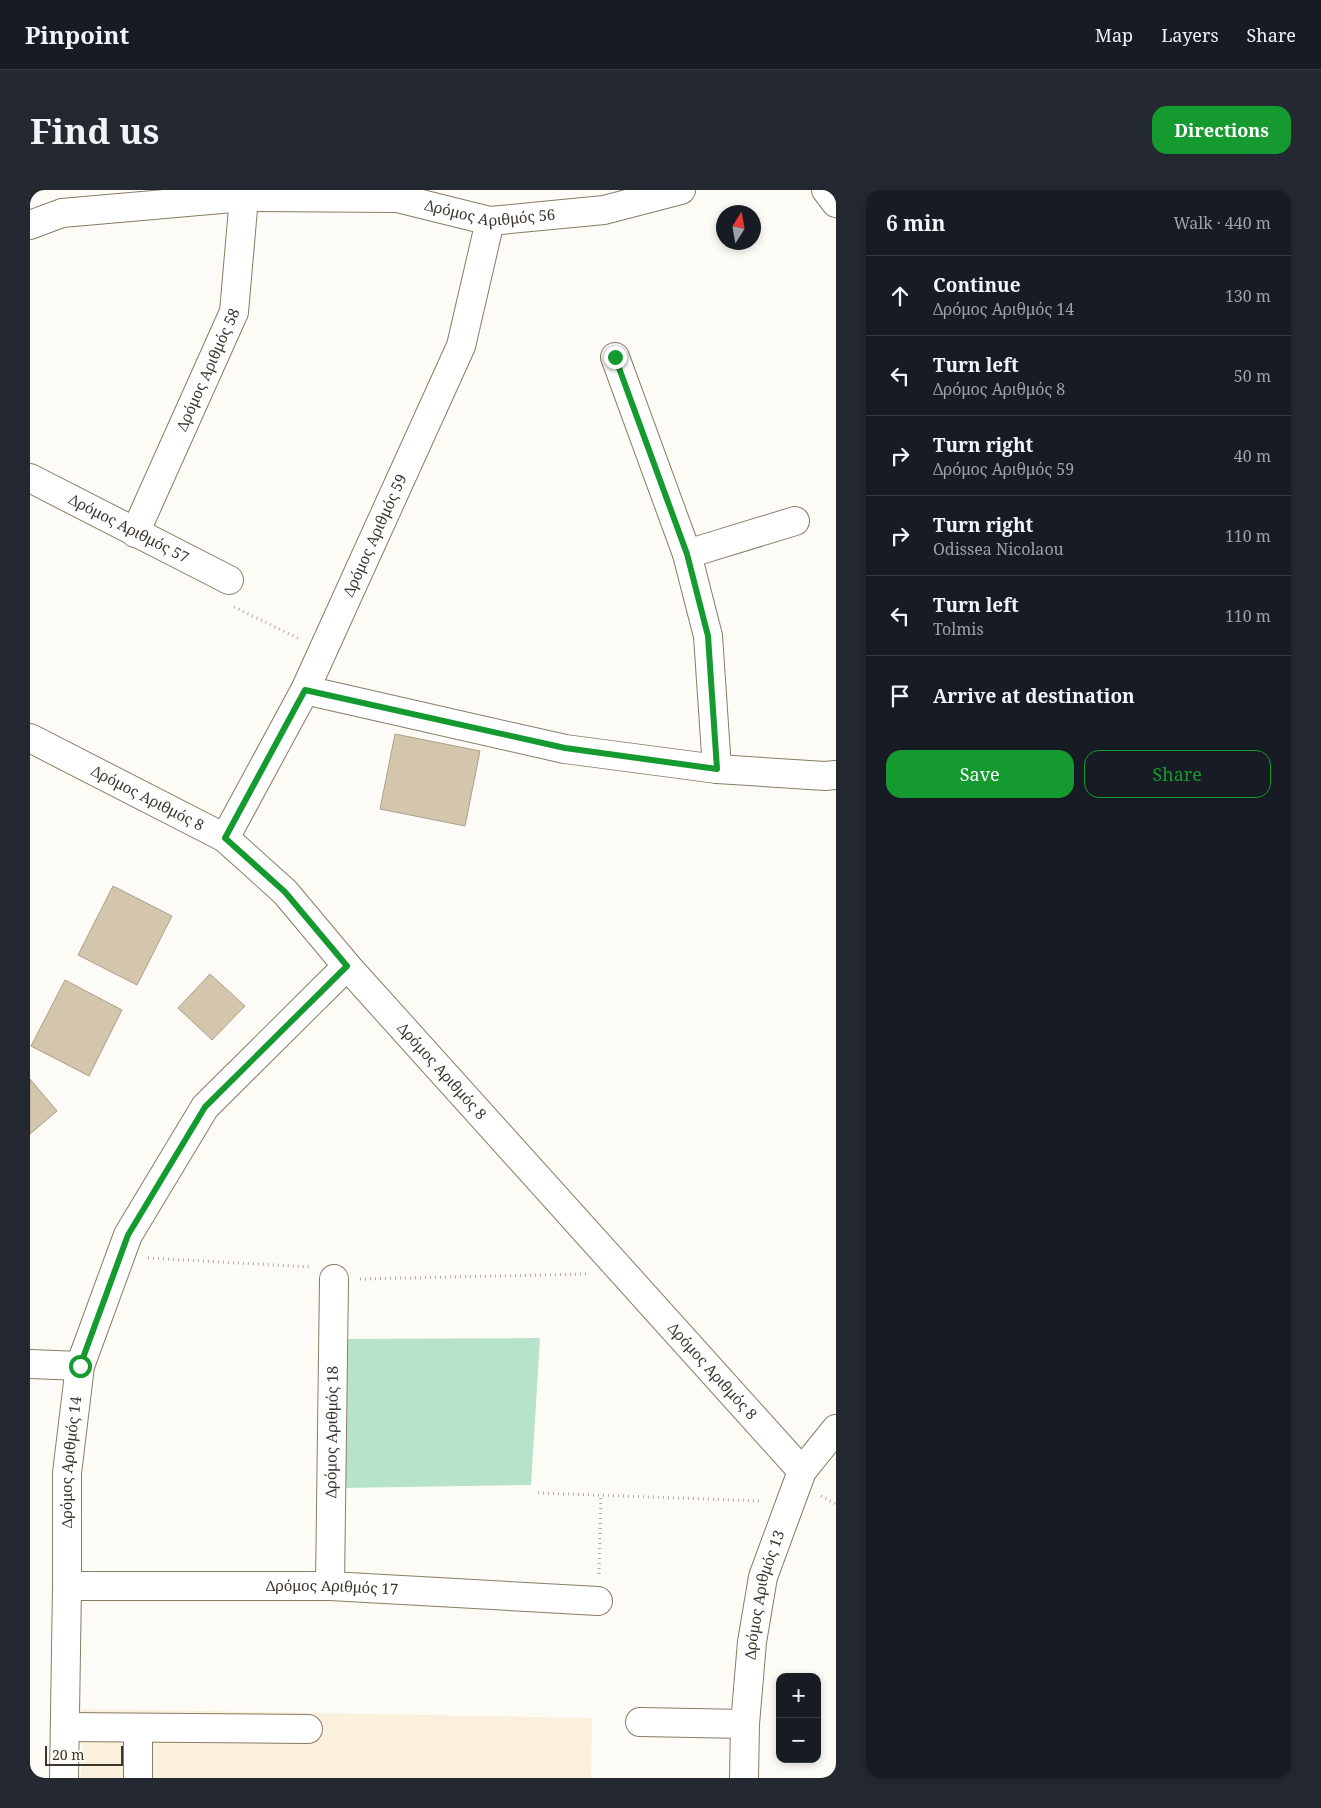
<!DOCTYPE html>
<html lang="en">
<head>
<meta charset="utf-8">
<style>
  body { margin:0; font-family:"Noto Serif",serif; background:#242831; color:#f1f3f6 }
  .controls { position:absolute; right:15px; bottom:15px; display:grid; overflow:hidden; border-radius:10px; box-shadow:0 2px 8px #0003 }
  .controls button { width:45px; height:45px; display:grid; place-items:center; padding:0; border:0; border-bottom:1px solid #363941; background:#171b24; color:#f1f3f6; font:25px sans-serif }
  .compass { position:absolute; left:686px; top:15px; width:45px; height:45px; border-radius:50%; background:#171b24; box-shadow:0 2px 8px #0003; rotate:11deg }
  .scale { position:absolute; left:15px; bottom:12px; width:78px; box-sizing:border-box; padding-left:5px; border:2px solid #3c372d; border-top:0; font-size:14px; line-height:18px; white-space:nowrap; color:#3c372d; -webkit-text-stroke:4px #fdfbf6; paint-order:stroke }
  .stop { position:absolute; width:15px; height:15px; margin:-11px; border:4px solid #159a30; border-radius:50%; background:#fff }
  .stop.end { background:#159a30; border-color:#fff; box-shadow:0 1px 5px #0008 }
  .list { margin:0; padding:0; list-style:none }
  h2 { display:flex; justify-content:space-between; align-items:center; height:65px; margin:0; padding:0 20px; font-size:21px }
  h2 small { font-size:16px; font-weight:400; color:#9ea1a6 }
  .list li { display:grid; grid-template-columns:32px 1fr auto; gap:15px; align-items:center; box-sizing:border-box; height:80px; padding:0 20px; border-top:1px solid #363941 }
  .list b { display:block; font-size:19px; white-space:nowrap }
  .list p { margin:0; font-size:16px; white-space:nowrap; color:#9ea1a6 }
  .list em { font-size:16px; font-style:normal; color:#9ea1a6 }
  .actions { display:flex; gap:10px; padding:15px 20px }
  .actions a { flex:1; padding:11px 0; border:1px solid #159a30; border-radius:15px; text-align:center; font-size:18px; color:#159a30 }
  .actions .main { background:#159a30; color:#fff }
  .icon { flex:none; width:28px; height:28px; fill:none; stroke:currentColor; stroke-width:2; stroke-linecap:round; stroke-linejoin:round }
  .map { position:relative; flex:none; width:806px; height:1588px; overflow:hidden; border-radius:15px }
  header { display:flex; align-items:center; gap:30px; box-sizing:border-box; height:70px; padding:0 25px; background:#171b24; border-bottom:1px solid #363941 }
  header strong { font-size:24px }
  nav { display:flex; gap:28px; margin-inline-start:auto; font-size:18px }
  .intro { display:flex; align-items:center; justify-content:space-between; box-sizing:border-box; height:120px; padding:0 30px }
  h1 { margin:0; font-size:35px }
  .button { padding:12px 22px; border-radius:15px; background:#159a30; color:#fff; font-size:18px; font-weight:700 }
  main { display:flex; gap:30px; padding:0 30px }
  aside { flex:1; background:#171b24; border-radius:15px; box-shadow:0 2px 8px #0003 }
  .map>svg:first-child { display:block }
  .education { fill:#fbf0db }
  .green { fill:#b6e3ca }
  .building { fill:#d3c6ad; stroke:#aca088 }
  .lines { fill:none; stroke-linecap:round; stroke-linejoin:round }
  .minor-casing { stroke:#887c65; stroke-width:30 }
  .path { stroke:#ada9a2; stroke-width:3; stroke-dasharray:1 4; stroke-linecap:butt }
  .minor { stroke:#fff; stroke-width:28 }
  .route { stroke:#159a30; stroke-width:6 }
  .labels { text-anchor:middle; stroke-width:5; stroke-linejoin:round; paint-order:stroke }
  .street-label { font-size:15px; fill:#3c372d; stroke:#fdfbf6 }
</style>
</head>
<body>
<header>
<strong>Pinpoint</strong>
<nav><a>Map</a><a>Layers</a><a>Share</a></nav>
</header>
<div class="intro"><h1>Find us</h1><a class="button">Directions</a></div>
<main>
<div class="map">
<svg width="806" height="1588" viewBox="0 0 806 1588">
  <rect width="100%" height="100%" fill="#fdfbf6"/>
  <!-- education -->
  <path class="education" d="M52,1519L562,1528L561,1588H51Z"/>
  <!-- green -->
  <path class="green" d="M510,1148L501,1295L311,1298L307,1149Z"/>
  <!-- building -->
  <path class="building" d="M365,544L450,561L435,636L350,619Z
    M83,696L142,726L107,795L48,765Z
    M180,784L215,816L182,850L148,818Z
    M35,790L92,820L59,886L1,856Z
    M0,889L27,921L0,944Z"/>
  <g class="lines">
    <defs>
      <g id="minor">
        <path d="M796,0L806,13"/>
        <path id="s1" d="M0,35L32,23L214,7L367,8L460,31L574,20L651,0"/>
        <path d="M585,167L657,364L678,446L687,579"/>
        <path id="s2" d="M0,288L199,390"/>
        <path id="s3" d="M105,343L204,122L214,7"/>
        <path d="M657,364L765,331"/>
        <path d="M275,500L535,559L687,579L795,586L806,585"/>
        <path id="s4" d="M0,548L195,648L255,702L317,776L772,1281"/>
        <path id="s5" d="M195,648L275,500L431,156L460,31"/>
        <path d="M0,1174L50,1176"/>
        <path id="s6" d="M37,1396H300L568,1411"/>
        <path id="s7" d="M300,1396L304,1089"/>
        <path d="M610,1532L715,1534"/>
        <path d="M35,1537L278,1539"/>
        <path id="s8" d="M34,1588L37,1396V1283L50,1176L98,1045L175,917L317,776"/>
        <path d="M108,1588V1538"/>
        <path id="s9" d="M714,1588L715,1534L722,1452L733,1387L772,1281L806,1239"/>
      </g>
    </defs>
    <!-- minor casing -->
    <use href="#minor" class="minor-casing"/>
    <!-- path -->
    <path class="path" d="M204,417L270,449
      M118,1068L282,1077
      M330,1089L558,1084
      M508,1303L732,1311
      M791,1306L806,1314
      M569,1384L571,1305"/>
    <!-- minor -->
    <use href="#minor" class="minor"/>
  </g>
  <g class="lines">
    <!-- route -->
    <path class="route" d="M50,1176L98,1045L175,917L317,776L255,702L195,648L275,500L535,558L687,579L678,446L657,364L585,167"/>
  </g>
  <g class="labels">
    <!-- street labels -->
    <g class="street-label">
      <text dy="5" stroke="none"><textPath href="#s1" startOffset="465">Δρόμος Αριθμός 56</textPath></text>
      <text dy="5" stroke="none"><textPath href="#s3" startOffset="179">Δρόμος Αριθμός 58</textPath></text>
      <text dy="5" stroke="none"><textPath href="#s2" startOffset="111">Δρόμος Αριθμός 57</textPath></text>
      <text dy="5" stroke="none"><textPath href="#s5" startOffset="338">Δρόμος Αριθμός 59</textPath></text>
      <text dy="5" stroke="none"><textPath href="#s4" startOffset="132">Δρόμος Αριθμός 8</textPath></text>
      <text dy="5" stroke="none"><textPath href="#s4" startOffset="538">Δρόμος Αριθμός 8</textPath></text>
      <text dy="5" stroke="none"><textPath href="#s4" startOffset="942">Δρόμος Αριθμός 8</textPath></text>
      <text dy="5" stroke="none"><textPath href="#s7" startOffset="154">Δρόμος Αριθμός 18</textPath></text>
      <text dy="5" stroke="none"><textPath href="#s8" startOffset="316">Δρόμος Αριθμός 14</textPath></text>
      <text dy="5" stroke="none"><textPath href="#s6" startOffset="265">Δρόμος Αριθμός 17</textPath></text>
      <text dy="5" stroke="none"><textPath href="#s9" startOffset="185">Δρόμος Αριθμός 13</textPath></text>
    </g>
  </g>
</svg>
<div class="controls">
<button>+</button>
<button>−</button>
</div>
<svg class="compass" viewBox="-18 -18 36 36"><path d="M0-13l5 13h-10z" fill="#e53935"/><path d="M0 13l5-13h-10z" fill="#9ea1a6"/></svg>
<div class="scale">20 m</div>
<div class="stop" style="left:50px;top:1176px"></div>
<div class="stop end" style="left:585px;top:167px"></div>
</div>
<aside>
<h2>6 min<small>Walk · 440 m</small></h2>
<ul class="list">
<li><svg class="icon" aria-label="ahead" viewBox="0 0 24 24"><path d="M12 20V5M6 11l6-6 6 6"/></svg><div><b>Continue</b><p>Δρόμος Αριθμός 14</p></div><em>130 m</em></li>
<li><svg class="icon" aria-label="left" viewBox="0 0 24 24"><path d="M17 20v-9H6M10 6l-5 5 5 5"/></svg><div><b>Turn left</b><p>Δρόμος Αριθμός 8</p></div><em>50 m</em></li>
<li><svg class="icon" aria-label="right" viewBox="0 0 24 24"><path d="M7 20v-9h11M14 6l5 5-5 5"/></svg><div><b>Turn right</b><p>Δρόμος Αριθμός 59</p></div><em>40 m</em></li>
<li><svg class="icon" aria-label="right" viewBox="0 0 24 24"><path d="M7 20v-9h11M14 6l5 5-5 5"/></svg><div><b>Turn right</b><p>Odissea Nicolaou</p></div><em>110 m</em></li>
<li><svg class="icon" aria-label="left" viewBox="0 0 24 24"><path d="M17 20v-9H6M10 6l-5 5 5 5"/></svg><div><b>Turn left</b><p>Tolmis</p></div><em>110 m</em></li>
<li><svg class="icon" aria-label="arrive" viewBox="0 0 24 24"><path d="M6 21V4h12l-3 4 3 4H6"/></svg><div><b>Arrive at destination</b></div></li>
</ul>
<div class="actions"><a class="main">Save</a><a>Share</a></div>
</aside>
</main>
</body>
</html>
